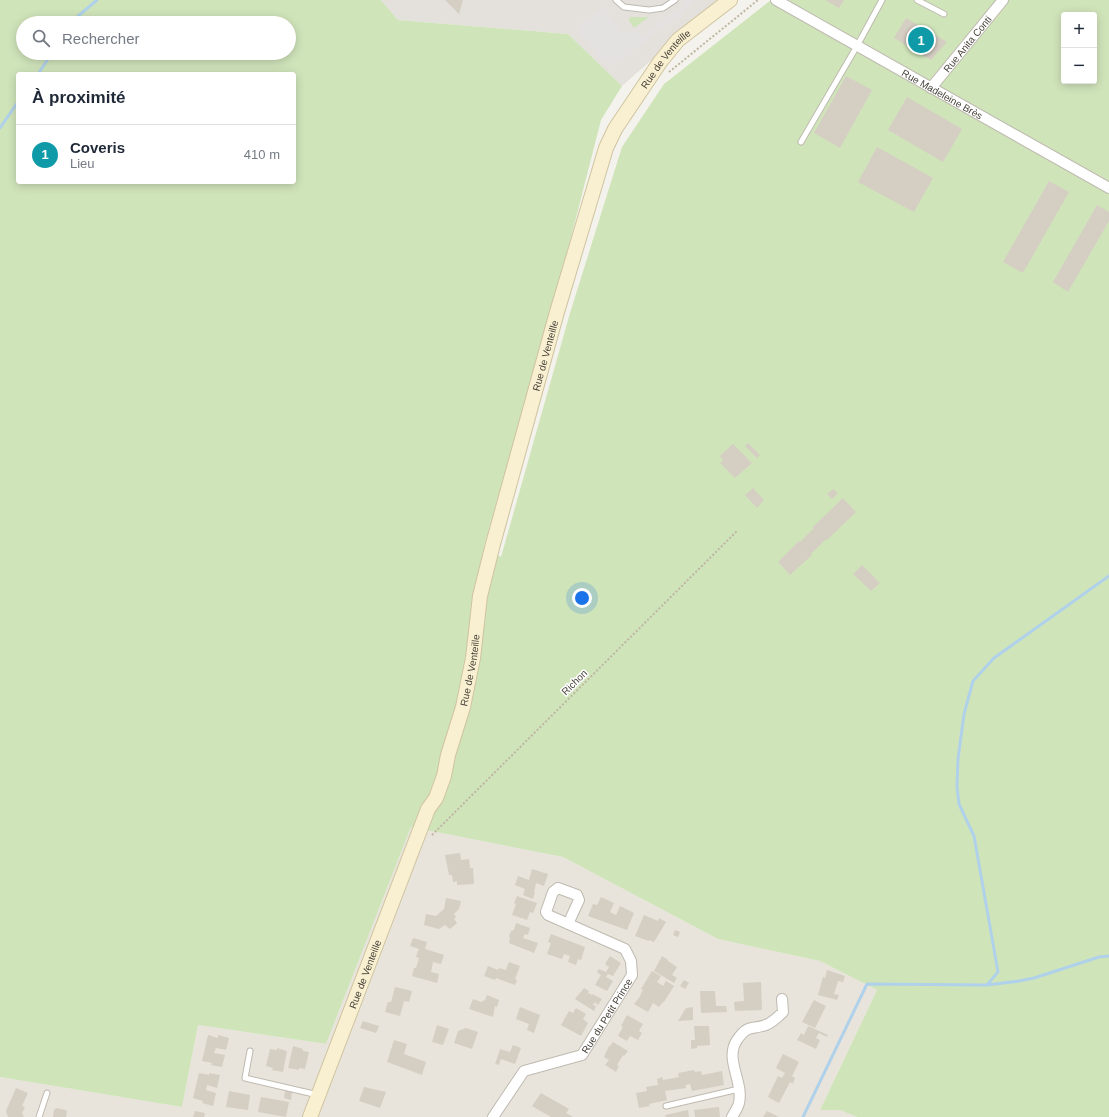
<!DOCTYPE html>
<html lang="fr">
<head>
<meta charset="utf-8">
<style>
  body { margin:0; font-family:Helvetica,sans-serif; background:#f2f2f3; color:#1f2937 }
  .controls { position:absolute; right:12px; top:12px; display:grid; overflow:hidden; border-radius:4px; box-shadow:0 2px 10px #0003 }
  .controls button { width:36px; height:36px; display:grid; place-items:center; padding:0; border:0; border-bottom:1px solid #e0e1e3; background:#fff; color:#1f2937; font:20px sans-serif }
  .you { position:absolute; left:582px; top:598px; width:14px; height:14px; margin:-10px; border:3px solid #fff; border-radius:50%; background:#1a73e8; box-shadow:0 0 0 6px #1a73e833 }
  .badge { display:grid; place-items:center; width:26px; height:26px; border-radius:50%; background:#1a73e8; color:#fff; font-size:13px; font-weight:700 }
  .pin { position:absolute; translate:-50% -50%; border:2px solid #fff; box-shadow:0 1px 4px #0006 }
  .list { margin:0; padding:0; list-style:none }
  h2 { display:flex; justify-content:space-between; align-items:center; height:52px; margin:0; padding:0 16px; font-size:17px }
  h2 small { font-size:13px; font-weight:400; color:#747a83 }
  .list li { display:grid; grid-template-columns:26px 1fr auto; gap:12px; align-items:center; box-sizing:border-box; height:60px; padding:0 16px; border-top:1px solid #e0e1e3 }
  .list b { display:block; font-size:15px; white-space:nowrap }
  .list p { margin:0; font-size:13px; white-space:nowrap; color:#747a83 }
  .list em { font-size:13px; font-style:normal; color:#747a83 }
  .icon { flex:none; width:22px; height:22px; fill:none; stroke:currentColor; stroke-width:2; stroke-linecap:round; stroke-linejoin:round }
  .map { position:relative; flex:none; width:1109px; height:1117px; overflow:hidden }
  .search { position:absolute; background:#fff; box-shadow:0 2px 10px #0003; left:16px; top:16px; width:280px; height:44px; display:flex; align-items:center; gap:10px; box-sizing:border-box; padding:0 14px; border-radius:22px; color:#747a83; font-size:15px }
  .panel { position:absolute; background:#fff; box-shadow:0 2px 10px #0003; left:16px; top:72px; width:280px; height:112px; border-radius:4px }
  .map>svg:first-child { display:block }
  .residential { fill:#e8e4db }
  .industrial { fill:#e4e1dd }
  .green { fill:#d0e4ba; fill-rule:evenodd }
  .parking { fill:#e4e2e0 }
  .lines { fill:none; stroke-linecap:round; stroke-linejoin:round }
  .stream { stroke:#b0d1ea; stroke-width:3 }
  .building { fill:#d5cec3 }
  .lane-casing { stroke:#bfbab0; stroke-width:7 }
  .street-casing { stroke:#bfbab0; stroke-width:12 }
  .secondary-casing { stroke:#cfc4a1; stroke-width:16 }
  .path { stroke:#bfb6a2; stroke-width:2; stroke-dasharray:2 2; stroke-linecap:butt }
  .lane { stroke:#fff; stroke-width:5 }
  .street { stroke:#fff; stroke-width:10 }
  .secondary { stroke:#f9f0d1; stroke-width:14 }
  .labels { text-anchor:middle; stroke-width:3; stroke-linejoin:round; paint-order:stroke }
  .street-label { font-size:10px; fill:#48433a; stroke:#fff }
</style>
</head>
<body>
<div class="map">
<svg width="1109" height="1117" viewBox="0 0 1109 1117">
  <rect width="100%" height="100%" fill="#f4f2ec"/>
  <!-- residential -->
  <path class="residential" d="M411,827L563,857L718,939L820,961L877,990L820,1110H840L857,1117H0V1077L182,1107L198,1025L326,1044Z"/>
  <!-- industrial -->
  <path class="industrial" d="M381,0H720L622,86L568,34L398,20Z"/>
  <!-- green -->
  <path class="green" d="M0,0H381L398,20L568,34L622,86L601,120L553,308L484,546L501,557L570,313L622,147L664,84L771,0H1109V1117H857L840,1110H820L877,990L820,961L718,939L563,857L411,827L326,1044L198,1025L182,1107L0,1077ZM1064,15H1094V81H1064ZM23,23H289V53H23ZM18,74H294V182H18Z
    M631,17H649L634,28L629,21V18Z"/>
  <!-- parking -->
  <path class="parking" d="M685,0H694L684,12L614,66L609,60L603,64L575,28L603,6L625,34L634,28L641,36L679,7Z"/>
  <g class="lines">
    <!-- stream -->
    <path class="stream" d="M73,23L77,17L97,0
      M38,74L52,53
      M0,128L18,102
      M987,985L1019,981L1034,978L1099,957L1109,956
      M803,1117L867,984L987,985L998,972L974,836L959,804L957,787L958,759L964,714L973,681L994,658L1109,576"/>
  </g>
  <!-- building -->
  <path class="building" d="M445,0H463L459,14Z
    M825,0H844L839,8Z
    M906,18L947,42L931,60L894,38Z
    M846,76L872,90L840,148L814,133Z
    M907,97L962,129L943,162L888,130Z
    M877,147L933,178L914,212L858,182Z
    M1049,181L1069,192L1023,273L1003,262Z
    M1097,205L1109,212V221L1068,292L1053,282Z
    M748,443L760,455L757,458L745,446Z
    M733,444L752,463L735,478L720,463L723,460L720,456Z
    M753,488L764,500L757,508L745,495Z
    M833,489L838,493L832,499L827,494Z
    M843,498L856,512L827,540H825L811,554L812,555L790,575L778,562L799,541L800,542L814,528L813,527Z
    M862,565L880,583L871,591L853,574Z
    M460,853L461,860L469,859L470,868H473L474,884L457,885V881L453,882L452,875H449L445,855Z
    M532,869L548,874L544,886L536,883L534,892H535L533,899L523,895L525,889L515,885L518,876L529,880Z
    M517,896L537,903L533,913L530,912L527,920L512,915L516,904L514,903Z
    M601,897L614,903L610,912L616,915L620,906L634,913L627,930L588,916L593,904L597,905Z
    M446,898L461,901L459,909L454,914L456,917L454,919L457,923L450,929L445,925L439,929L424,925L426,914L436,916L444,909Z
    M644,915L658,921L659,918L666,922L654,942L649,940V941L635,936Z
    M516,923L530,928L528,935L525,934L523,938L538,943L534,953L509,943L510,939L509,936L511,931L514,930Z
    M675,930L680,932L678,937L673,935Z
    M551,934L585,947L581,960L578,959L576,965L568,962L570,956L564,954L562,959L547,954L551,943L548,942Z
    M413,938L427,942L425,949L444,955L441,964L433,962L431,972L439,974L437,983L412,976L414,968H416L419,958L416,957L419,949L410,946Z
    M610,956L621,963L613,976L608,974L606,977L613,981L607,991L595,985L601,975L597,972L599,969L606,972L609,967L605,964Z
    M662,956L668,960V961L677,967L672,975L677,978L674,983L654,971Z
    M509,962L520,966L515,979L517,980L515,985L496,978L495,980L484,976L488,966L498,970L499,968L506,970Z
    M827,970L845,976L843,982L838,981L834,994L839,995L837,1000L818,995L823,977L825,978Z
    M652,971L661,976L657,982L663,986L666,981L674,986L664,1002H663L659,1007L653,1003L648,1012L634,1004L641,995H640L643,990L641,989Z
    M684,980L689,983L685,989L680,986Z
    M761,982L762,1010L735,1011L734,1002L744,1001L743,983Z
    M395,987L412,991L409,1002L404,1001L400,1016L385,1012L388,1002H391Z
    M584,988L589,991L588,993L592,995V994L602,999L598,1005L595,1002L593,1005L596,1006L594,1011L575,999Z
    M700,991H715L716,1006H726L727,1012L701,1013Z
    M487,995L499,1000L497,1007L495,1006L493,1017L469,1009L473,999L481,1002L485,1000Z
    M814,1000L826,1006L815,1028L802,1022Z
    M520,1007L540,1015L534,1033L527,1030L529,1024L516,1019Z
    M693,1007V1020L678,1021L686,1008Z
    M576,1008L586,1014L583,1019L588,1023L581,1036L561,1025L569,1011L573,1013Z
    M627,1015L643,1024L639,1031L642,1033L638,1040L630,1036L627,1041L618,1036L623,1027L621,1026Z
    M363,1021L379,1026L376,1033L360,1028Z
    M437,1025L449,1029L443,1045L432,1042Z
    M694,1026H709L710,1045L697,1046V1048L691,1049V1040H695Z
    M808,1026L828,1035L827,1037L819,1033L816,1038L820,1040L816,1049L797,1040L801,1033L804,1035Z
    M466,1028L478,1032L472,1049L454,1043L458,1031Z
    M208,1035L218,1038V1035L229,1038L226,1050L216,1048L214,1053L225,1055L222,1067L211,1065L212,1063L202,1061Z
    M394,1040L407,1044L404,1054L426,1062L422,1075L387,1062Z
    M613,1042L628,1051L624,1056L623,1055L617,1065L619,1066L616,1072L605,1065L609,1060L604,1057L609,1046H610Z
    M513,1045L521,1048L515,1064L501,1059L499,1065L495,1064L500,1049L510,1052Z
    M293,1046L303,1049V1051L309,1052L305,1069L299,1068V1070L288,1068Z
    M277,1048L287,1051L283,1072L272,1070L273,1068L266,1066L270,1049L277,1050Z
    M783,1054L799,1062L792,1076L795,1078L793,1084L790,1082L779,1103L768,1097L778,1076L782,1078L785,1073L776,1068Z
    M694,1070L695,1072L701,1071L702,1075L722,1071L724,1085L692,1091L690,1084L686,1085V1088L665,1091L667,1100L649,1104L650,1106L639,1108L636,1093L647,1091L646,1087L658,1085L657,1079L662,1077L663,1080L679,1077L678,1073Z
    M199,1073L209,1075V1073L220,1075L217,1088L207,1085L206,1090L216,1093L213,1106L202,1103L203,1101L193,1098Z
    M364,1087L386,1092L380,1108L359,1101Z
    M16,1088L28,1093L22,1106L25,1107L22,1113L24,1117H8L6,1111Z
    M229,1091L250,1095L248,1110L226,1107Z
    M285,1091L292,1092L291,1100L284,1098Z
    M541,1093L569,1109L566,1113L573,1117H551L532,1106Z
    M261,1097L289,1102L286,1117L258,1112Z
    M719,1107L720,1117H695L694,1110Z
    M56,1108L66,1110L67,1111L66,1117H53L54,1110Z
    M688,1110L689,1117H666L665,1115Z
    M195,1111L205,1113L204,1117H193Z
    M767,1111L779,1117H763Z"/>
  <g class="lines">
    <defs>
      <path id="lane" d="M616,0L624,7L649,10L663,8L675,0
        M917,0L944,14
        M801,142L857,46L882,0
        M250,1051L245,1078L318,1095
        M666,1106L739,1089
        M39,1117L47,1093"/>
      <g id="street">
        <path id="s1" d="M776,0L1109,188"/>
        <path id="s2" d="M931,88L1003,0"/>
        <path id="s3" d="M493,1117L524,1071L582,1055L632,975L631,961L625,949L548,915L546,912L553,892L558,888L577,895L579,900L568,924"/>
        <path d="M732,1117C734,1113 738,1108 739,1103C744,1082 724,1059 737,1040C748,1024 751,1030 766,1025C773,1022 778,1017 783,1012L782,999"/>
      </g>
      <g id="secondary">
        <path id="s4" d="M310,1117L428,809L436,798L444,776L448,755L463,707L473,658L480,596L493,544L557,312L606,148L615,129L660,62L678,40L730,0"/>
      </g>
    </defs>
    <!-- lane casing -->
    <use href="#lane" class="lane-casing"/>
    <!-- street casing -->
    <use href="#street" class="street-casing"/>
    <!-- secondary casing -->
    <use href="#secondary" class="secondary-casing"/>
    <!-- path -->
    <path class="path" d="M669,72L758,0
      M432,835L737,531"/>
    <!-- lane -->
    <use href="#lane" class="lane"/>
    <!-- street -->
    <use href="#street" class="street"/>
    <!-- secondary -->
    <use href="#secondary" class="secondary"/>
  </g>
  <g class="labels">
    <!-- street labels -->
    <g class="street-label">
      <text dy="4" stroke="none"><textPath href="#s2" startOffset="57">Rue Anita Conti</textPath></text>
      <text dy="4" stroke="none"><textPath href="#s4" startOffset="1124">Rue de Venteille</textPath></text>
      <text dy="4" stroke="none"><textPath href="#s1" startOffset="191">Rue Madeleine Brès</textPath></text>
      <text dy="4" stroke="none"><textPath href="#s4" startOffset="800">Rue de Venteille</textPath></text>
      <text dy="4" stroke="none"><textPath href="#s4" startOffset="476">Rue de Venteille</textPath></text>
      <text transform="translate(574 682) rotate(-45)" y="4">Richon</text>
      <text dy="4" stroke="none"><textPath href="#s4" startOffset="153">Rue de Venteille</textPath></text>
      <text dy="4" stroke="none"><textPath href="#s3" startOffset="162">Rue du Petit Prince</textPath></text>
    </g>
  </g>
</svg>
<div class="controls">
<button>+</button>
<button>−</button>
</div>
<div class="you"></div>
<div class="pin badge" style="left:921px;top:40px;background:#0f9aa8">1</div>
<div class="search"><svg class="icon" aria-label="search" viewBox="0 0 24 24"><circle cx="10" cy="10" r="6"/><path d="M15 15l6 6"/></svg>Rechercher</div>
<section class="panel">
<h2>À proximité<small></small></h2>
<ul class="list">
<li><span class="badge" style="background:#0f9aa8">1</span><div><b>Coveris</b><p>Lieu</p></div><em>410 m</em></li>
</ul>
</section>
</div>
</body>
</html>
